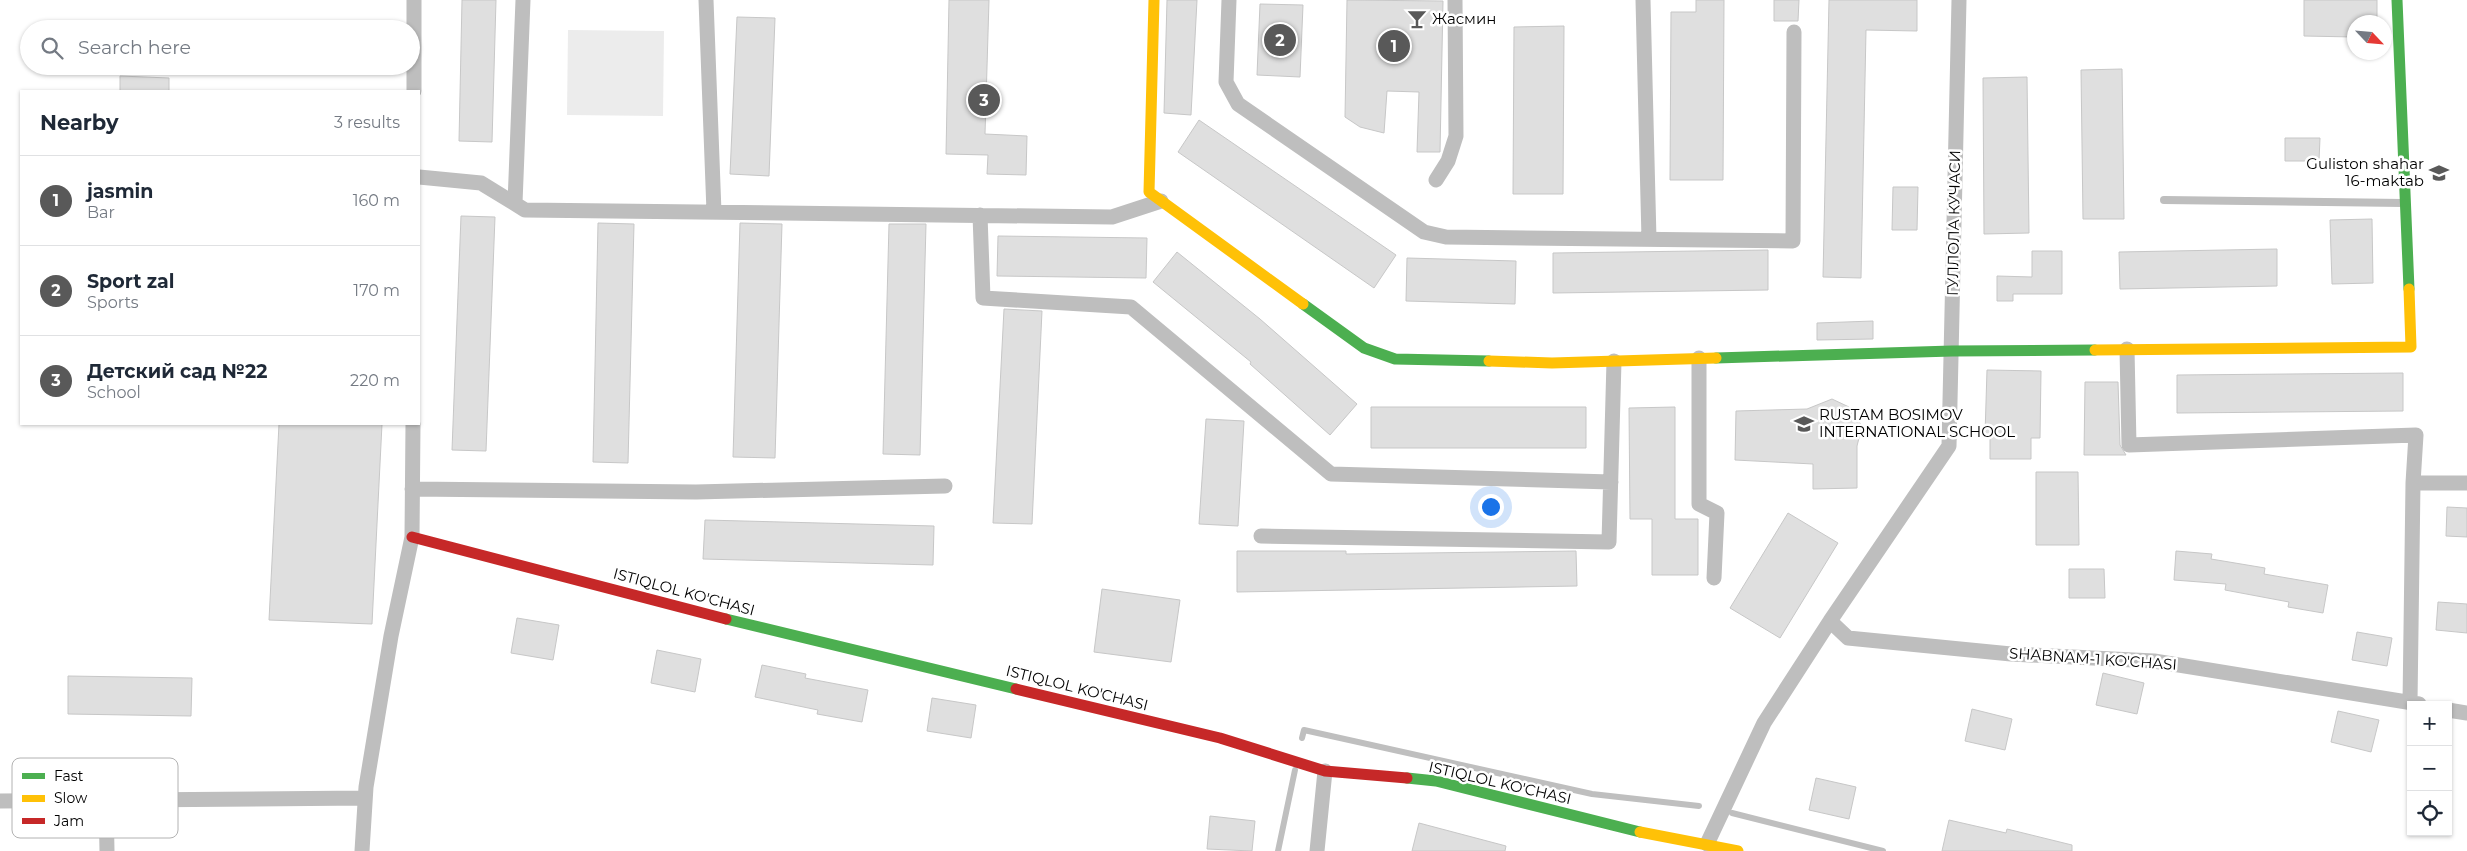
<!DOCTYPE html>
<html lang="en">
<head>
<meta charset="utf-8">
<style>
  body { margin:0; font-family:Montserrat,sans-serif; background:#f6f6f7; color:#1f2937 }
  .controls { position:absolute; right:15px; bottom:15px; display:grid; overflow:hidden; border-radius:0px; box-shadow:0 1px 4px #0004 }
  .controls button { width:45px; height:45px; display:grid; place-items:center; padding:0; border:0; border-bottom:1px solid #e0e1e3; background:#fff; color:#1f2937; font:25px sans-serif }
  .compass { position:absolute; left:2347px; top:15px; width:45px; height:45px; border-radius:50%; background:#fff; box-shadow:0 1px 4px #0004; rotate:116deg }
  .you { position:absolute; left:1490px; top:506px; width:18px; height:18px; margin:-12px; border:4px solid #fff; border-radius:50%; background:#1a73e8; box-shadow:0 0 0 8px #1a73e833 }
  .badge { display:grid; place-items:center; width:32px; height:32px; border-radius:50%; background:#595959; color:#fff; font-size:16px; font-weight:700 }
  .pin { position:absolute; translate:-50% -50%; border:2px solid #fff; box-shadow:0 1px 5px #0006 }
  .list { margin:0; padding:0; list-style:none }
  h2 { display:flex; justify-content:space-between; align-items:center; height:65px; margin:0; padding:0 20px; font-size:21px }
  h2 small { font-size:16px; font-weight:400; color:#747a83 }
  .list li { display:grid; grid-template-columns:32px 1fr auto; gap:15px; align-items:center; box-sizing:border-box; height:90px; padding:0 20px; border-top:1px solid #e0e1e3 }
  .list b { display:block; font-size:19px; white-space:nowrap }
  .list p { margin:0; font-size:16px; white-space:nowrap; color:#747a83 }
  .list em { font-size:16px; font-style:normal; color:#747a83 }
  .icon { flex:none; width:28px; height:28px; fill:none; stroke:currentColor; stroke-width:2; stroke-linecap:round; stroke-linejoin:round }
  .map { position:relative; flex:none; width:2467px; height:851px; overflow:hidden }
  .search { position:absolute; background:#fff; box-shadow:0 1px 4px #0004; left:20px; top:20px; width:400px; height:55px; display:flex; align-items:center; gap:12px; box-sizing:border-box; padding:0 18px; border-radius:28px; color:#747a83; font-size:19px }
  .panel { position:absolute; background:#fff; box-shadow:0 1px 4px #0004; left:20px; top:90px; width:400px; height:335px; border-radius:0px }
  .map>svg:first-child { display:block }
  .green { fill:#ececec }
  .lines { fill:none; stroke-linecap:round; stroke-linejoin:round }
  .stream { stroke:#bfbfbf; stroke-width:6 }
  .building { fill:#dfdfdf; stroke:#c7c7c7 }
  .lane { stroke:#bebebe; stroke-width:8 }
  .street { stroke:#bebebe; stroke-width:15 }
  .fast { stroke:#4caf50; stroke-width:11 }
  .slow { stroke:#ffc107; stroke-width:11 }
  .jam { stroke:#c62828; stroke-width:11 }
  .labels { text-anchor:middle; stroke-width:5; stroke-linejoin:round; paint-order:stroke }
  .poi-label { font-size:15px; fill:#000; stroke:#fff; text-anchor:start }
  .street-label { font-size:15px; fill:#000; stroke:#fff }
  .key { fill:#fff; stroke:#b2b2b2; stroke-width:1 }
  .key-label { font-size:14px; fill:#000 }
</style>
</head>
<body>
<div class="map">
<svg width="2467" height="851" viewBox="0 0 2467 851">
  <rect width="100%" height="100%" fill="#fff"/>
  <!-- green -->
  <path class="green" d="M568,30L664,31L663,116L567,115Z"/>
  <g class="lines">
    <!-- stream -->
    <path class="stream" d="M1302,738L1304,730L1592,794L1699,806
      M1732,813L1883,851
      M1278,851L1295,770"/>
  </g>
  <!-- building -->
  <path class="building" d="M462,0H496L492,142L459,141Z
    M949,0H989L985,134L1027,136L1026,175L987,174L988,155L946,154Z
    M1167,0H1197L1191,115L1164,113Z
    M1347,0L1443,1L1440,152H1417L1419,92L1387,91L1384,133L1360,127L1345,117Z
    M1696,0H1724L1723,180H1670L1671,12H1696Z
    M1774,0H1799L1798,21H1774Z
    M1829,0H1917V31L1866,30L1861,278L1823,277Z
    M2304,0H2377V17H2370L2369,22H2354V37L2304,36Z
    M1260,4L1303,5L1300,77L1257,75Z
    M737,17L775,18L769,176L730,174Z
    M1564,26L1563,194H1513L1514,27Z
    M2122,69L2124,219H2083L2081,70Z
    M120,76L169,78V91H120Z
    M2027,77L2029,233L1984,234L1983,78Z
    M1199,120L1396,255L1374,288L1178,152Z
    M2285,138H2320L2319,161H2285Z
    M1893,187H1918L1917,230H1892Z
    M461,216L495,217L486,451L452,450Z
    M2372,219L2373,283L2332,284L2330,220Z
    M598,223L634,224L628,463L593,462Z
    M740,223L782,224L775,458L733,457Z
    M889,224H926L920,455L883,454Z
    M998,236L1147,238L1146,278L997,276Z
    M2277,249V286L2120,289L2119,252Z
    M1768,250V290L1553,293V253Z
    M2032,251H2062V294H2013V301H1997V276L2032,277Z
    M1177,252L1260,319L1357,404L1330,435L1250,364L1251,362L1153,282Z
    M1407,258L1516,261L1515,304L1406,301Z
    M1004,309L1042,311L1032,524L993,523Z
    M1873,321V339L1817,340V323Z
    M1987,370L2041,371L2040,438H2031V459H1990V437L1985,435Z
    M2403,373V411L2177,413V375Z
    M2085,382H2118L2120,445L2126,455H2084Z
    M1832,399L1849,407L1862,426L1857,446V488L1813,489V464L1735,460L1736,411L1807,409Z
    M1371,407H1586V448H1371Z
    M1675,407V519H1698V575H1652V519H1630L1629,408Z
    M1206,419L1244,421L1238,526L1199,524Z
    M279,424H382L372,624L269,620Z
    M2036,472H2078L2079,545H2036Z
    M2447,507L2467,508V537L2446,536Z
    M1788,513L1838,543L1780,638L1730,608Z
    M705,520L934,526L933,565L703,559Z
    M1237,551H1346V554L1576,551L1577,586L1237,592Z
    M2176,551L2212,554L2211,559L2265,568L2264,574L2328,585L2323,613L2288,607L2289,602L2225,590L2226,584L2174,580Z
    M2069,569H2104L2105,598H2069Z
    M1102,589L1180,600L1171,662L1094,652Z
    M2438,602L2467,604V633L2436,630Z
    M517,618L559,625L553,660L511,653Z
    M2357,632L2392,638L2387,666L2352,660Z
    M657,650L701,659L695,692L651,683Z
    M762,665L806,674L805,678L868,690L862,722L817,714L818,710L755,697Z
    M2103,673L2144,683L2137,714L2096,705Z
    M68,676L192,678L191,716L68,714Z
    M932,698L976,705L971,738L927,731Z
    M1972,709L2012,719L2005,750L1965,741Z
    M2338,711L2379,720L2371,752L2331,742Z
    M1816,778L1856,787L1849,819L1809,810Z
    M1210,816L1255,821L1252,851L1207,849Z
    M1949,820L2006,833L2007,829L2072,845V851H1942Z
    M1419,823L1506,846L1505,851H1412Z"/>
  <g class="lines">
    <!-- lane -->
    <path class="lane" d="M2164,200L2403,203"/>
    <!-- street -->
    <path class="street" d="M706,0L714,212
      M1229,0L1226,82L1238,104L1424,232L1446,237L1793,241L1794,32
      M1643,0L1649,239
      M414,91V0
      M419,177L481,183L525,210L1112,217L1161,201
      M1436,180L1448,161L1456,136L1455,0
      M515,203L523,0
      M980,215L983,298L1131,307L1331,474L1611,482
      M2127,349L2129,445L2416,435L2413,483L2410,703
      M1699,358V504L1717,513L1714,578
      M2413,483H2467
      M412,489L696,492L945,486
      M1261,536L1609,542L1614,361
      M1830,621L1848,638L2011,654L2154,661L2419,704
      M2448,710L2467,713
      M106,800L107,851
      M0,801L365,798
      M1707,844L1764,723L1830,621L1949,446L1959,0
      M362,851L366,787L391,636L412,537L413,424
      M1317,851L1325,771"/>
    <!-- fast -->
    <path class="fast" d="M2397,0L2409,289
      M1303,304L1364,348L1395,359L1489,361
      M1716,358L1952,351L2095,350
      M726,619L1016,689
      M1407,778L1436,781L1640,832"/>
    <!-- slow -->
    <path class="slow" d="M1154,0L1149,192L1303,304
      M2095,350L2411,347L2409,289
      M1489,361L1552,363L1716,358
      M1640,832L1738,851"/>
    <!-- jam -->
    <path class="jam" d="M412,537L726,619
      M1016,689L1220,738L1325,771L1407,778"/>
  </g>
  <!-- icons -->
  <defs>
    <symbol id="bar-bare" viewBox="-9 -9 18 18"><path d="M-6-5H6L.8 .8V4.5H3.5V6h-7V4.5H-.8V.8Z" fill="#595959" stroke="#fff" stroke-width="2.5" paint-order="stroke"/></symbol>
    <symbol id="school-bare" viewBox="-9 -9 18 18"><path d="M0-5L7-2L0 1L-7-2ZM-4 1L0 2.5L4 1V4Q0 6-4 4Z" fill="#595959" stroke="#fff" stroke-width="2.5" paint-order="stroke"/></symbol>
  </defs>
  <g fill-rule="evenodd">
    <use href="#bar-bare" x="1403" y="5" width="28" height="28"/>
    <use href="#school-bare" x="2425" y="159" width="28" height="28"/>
    <use href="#school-bare" x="1790" y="410" width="28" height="28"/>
  </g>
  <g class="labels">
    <!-- poi labels -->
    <g class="poi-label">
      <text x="1432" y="24">Жасмин</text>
      <text x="2424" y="169" text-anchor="end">Guliston shahar<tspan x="2424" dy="17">16-maktab</tspan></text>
      <text x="1819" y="420">RUSTAM BOSIMOV<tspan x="1819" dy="17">INTERNATIONAL SCHOOL</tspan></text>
    </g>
    <!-- street labels -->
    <g class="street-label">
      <text transform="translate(1954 223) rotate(-89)" y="5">ГУЛЛОЛА КУЧАСИ</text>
      <text transform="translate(684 592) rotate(15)" y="5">ISTIQLOL KO'CHASI</text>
      <text transform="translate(2093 659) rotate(4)" y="5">SHABNAM-1 KO'CHASI</text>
      <text transform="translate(1077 688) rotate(14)" y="5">ISTIQLOL KO'CHASI</text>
      <text transform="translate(1500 783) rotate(13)" y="5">ISTIQLOL KO'CHASI</text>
    </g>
  </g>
  <!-- legend -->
  <rect x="12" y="758" width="166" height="80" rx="8" class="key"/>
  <rect x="22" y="773" width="23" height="6" fill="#4caf50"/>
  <rect x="22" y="795" width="23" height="7" fill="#ffc107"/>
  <rect x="22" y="818" width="23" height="6" fill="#c62828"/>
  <g class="key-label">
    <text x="54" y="781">Fast</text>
    <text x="54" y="803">Slow</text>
    <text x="54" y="826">Jam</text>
  </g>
</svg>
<div class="controls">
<button>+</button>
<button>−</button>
<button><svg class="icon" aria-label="locate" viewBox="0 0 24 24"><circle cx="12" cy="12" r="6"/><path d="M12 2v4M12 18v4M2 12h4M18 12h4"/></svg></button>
</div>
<svg class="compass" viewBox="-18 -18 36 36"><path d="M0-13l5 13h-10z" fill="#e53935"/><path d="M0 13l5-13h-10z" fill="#747a83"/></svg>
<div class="you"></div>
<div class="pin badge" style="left:1394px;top:46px">1</div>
<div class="pin badge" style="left:1280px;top:40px">2</div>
<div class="pin badge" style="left:984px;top:100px">3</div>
<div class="search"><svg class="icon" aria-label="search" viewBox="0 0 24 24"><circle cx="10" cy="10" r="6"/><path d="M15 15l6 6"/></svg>Search here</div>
<section class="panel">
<h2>Nearby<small>3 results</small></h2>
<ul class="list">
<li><span class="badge">1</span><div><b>jasmin</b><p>Bar</p></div><em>160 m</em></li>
<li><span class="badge">2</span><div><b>Sport zal</b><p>Sports</p></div><em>170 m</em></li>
<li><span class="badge">3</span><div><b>Детский сад №22</b><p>School</p></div><em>220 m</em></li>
</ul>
</section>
</div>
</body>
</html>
